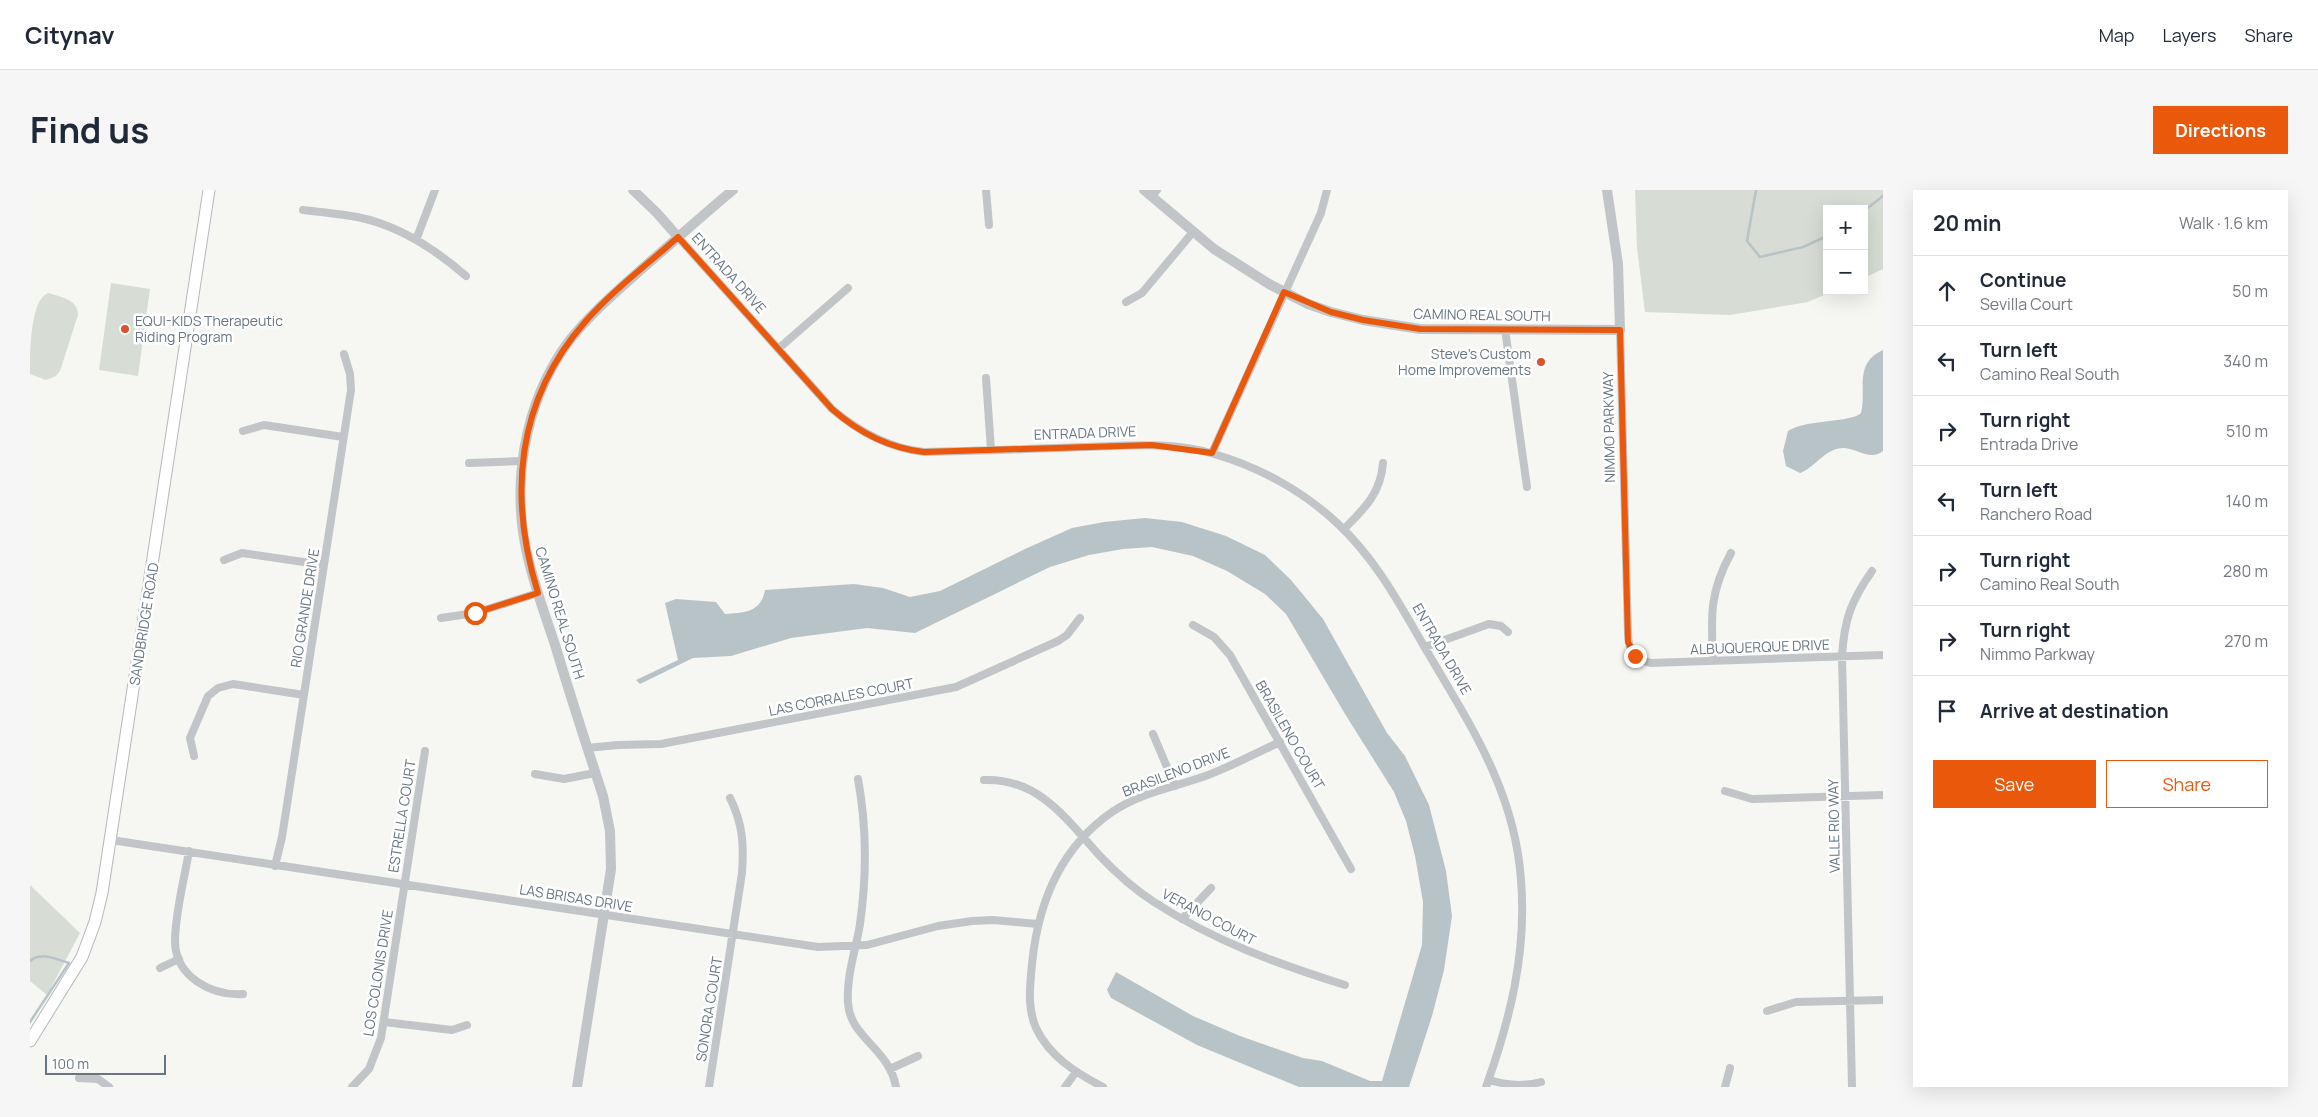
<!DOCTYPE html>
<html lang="en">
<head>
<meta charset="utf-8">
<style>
  body { margin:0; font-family:Manrope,sans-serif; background:#f6f6f7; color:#1f2937 }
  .controls { position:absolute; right:15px; top:15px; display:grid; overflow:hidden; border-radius:0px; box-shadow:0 5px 20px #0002 }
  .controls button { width:45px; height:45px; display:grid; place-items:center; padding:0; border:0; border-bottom:1px solid #e0e1e3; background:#fff; color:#1f2937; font:25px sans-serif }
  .scale { position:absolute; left:15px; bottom:12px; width:121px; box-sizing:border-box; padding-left:5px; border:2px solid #667682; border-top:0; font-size:14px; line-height:18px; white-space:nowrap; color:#667682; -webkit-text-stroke:4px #fff; paint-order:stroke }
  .stop { position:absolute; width:15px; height:15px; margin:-11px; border:4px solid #ea580c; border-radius:50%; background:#fff }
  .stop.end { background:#ea580c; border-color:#fff; box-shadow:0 1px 5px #0008 }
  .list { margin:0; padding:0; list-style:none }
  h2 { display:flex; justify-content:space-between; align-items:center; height:65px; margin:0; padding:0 20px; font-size:21px }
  h2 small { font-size:16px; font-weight:400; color:#747a83 }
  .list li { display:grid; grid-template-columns:32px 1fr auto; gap:15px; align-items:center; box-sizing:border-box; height:70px; padding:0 20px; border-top:1px solid #e0e1e3 }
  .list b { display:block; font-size:19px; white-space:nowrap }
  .list p { margin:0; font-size:16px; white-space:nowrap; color:#747a83 }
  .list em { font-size:16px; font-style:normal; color:#747a83 }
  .actions { display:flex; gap:10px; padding:15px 20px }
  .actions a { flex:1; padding:11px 0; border:1px solid #ea580c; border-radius:0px; text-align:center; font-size:18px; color:#ea580c }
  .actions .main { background:#ea580c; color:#fff }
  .icon { flex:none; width:28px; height:28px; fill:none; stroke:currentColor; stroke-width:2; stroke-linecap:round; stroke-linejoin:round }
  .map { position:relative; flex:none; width:1853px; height:897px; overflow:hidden; border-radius:0px }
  header { display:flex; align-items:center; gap:30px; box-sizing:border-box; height:70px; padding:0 25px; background:#fff; border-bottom:1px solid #e0e1e3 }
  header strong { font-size:24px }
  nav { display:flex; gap:28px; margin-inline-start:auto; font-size:18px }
  .intro { display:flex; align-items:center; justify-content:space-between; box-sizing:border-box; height:120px; padding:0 30px }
  h1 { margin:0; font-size:35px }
  .button { padding:12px 22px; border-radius:0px; background:#ea580c; color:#fff; font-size:18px; font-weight:700 }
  main { display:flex; gap:30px; padding:0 30px }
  aside { flex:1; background:#fff; border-radius:0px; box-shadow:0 5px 20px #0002 }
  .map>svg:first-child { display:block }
  .green { fill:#d7ddd4 }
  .water { fill:#b8c3c7 }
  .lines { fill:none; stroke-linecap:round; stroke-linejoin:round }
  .stream { stroke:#b8c3c7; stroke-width:2.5 }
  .secondary-casing { stroke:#b4b9bc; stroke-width:13 }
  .minor { stroke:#c1c5c8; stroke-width:8 }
  .tertiary { stroke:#c1c5c8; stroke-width:10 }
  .secondary { stroke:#fff; stroke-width:11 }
  .route { stroke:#ea580c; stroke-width:6 }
  .poi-dot { fill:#db532e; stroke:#fff; stroke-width:2 }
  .labels { text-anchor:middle; stroke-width:5; stroke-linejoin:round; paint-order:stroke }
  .street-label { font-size:14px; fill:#667682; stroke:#fff }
  .poi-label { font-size:14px; fill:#667682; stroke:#fff; text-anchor:start }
</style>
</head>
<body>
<header>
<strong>Citynav</strong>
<nav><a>Map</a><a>Layers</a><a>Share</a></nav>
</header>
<div class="intro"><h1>Find us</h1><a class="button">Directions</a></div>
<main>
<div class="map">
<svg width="1853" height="897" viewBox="0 0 1853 897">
  <rect width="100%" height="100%" fill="#f6f6f3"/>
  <!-- green -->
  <path class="green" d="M1605,0H1853V79L1834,88V19H1797V101H1803L1778,112L1700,125L1615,122L1607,58Z
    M81,93L120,99L108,186L69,180Z
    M19,103C30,107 48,109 48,125L30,181L26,186L16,190L0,184C0,164 0,107 19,103Z
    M0,695L50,743L17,805L0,791Z"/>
  <!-- water -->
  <path class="water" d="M1853,160V261C1841,271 1828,259 1814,258C1795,258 1786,277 1770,283L1756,276L1753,261L1758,241C1776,229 1821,233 1831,223C1837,199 1823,174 1853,160Z
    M1115,328L1152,332L1196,346L1235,365L1261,390L1293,429L1357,543L1375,566L1399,615L1416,681L1422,726L1414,780L1402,826L1379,897H1269L1167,855L1081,808L1077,800L1086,782L1163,826L1210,846L1273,868L1292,871L1340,891H1352L1392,755L1393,712L1385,666L1376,631L1364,602L1315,524L1256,424L1235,404L1197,381L1163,366L1122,357L1093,359L1059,365L1020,377L885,443L837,438L761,448L701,466L663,468L610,494L606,490L648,470L635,413L646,409L686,412L695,424C715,423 731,422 735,400L824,394L853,398L880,407L910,401L995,359L1042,338L1074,332Z"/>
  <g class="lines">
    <!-- stream -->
    <path class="stream" d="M1726,0L1717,51L1730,67L1773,57L1797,46
      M1834,21L1853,6
      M0,771C10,761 28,770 39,773L0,832"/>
    <defs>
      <path id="secondary" d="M0,851L52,767L65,732L72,703L179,0"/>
    </defs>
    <!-- secondary casing -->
    <use href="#secondary" class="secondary-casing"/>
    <!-- minor -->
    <path class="minor" d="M956,0L959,35
      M1122,6L1127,0
      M273,20C291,22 310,24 327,27C368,35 405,59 436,86
      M648,47L802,219C829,242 858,258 894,262C947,261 1000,259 1052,257C1096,256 1141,251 1184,264C1229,277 1273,301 1307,333C1347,370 1371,417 1398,463C1441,536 1485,602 1491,690C1497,762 1480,830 1456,897
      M386,50L405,0
      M1096,112L1112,103L1163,42
      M1475,139L1497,297
      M1590,140L1598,443C1598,459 1604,470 1621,473L1853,465
      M748,159L818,98
      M956,188L961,260
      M213,241L234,235L313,247
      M1182,263L1291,23L1297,0
      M439,273L492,271
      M1314,339C1334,319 1351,303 1353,273
      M194,370L212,363L294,375
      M411,428L445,423L508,403
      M1163,435L1184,447L1200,465L1321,679
      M1395,457L1459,434L1471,436L1478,442
      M1683,471C1681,427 1679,403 1701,363
      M1123,544L1145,596
      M557,558L588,555L631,554L926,497L1028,451L1037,445L1050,428
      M164,566L160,548L178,506L188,498L203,494L274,505
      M505,584L534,589L565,583
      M828,589C837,638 837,684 830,734C826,759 816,787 818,813C820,848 859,858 866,897
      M954,590C1009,588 1036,629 1070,666C1086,683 1104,699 1124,712C1184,751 1248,774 1315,795
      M1695,601L1722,609L1853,605
      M81,650L788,757L837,755L908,736L942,731L963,730L1007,734
      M159,661C154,691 145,723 145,752C146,788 183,806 213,804
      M245,676L252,647L321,200L320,184L314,164
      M1152,729L1181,698
      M130,778L149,769
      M1737,821L1766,812L1853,810
      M354,832L422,840L437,835
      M860,879L888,866
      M49,888L68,889L79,897
      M1459,890C1477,895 1492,897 1511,892
      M322,897L339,879L351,848L395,561
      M679,897L712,683C714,655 713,634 700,608
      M1035,897L1046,882
      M1073,897C1046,883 1019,866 1006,838C997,817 1000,796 1002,774C1008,713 1030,658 1082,622C1111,602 1146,597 1178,585C1202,576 1226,563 1250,552
      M1695,897L1700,878
      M1822,897L1812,467C1814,430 1821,411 1842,381"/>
    <!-- tertiary -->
    <path class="tertiary" d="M603,0L627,23L648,47
      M1114,0L1184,59L1239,94L1278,114L1301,122L1333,130L1390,139L1590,140L1588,74L1577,0
      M547,897L581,679L580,641L573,606C557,557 541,508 526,458C517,430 506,401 499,372C480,298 493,213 539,151C561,123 588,100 614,77C644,51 673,25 703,0"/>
    <!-- secondary -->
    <use href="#secondary" class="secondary"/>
  </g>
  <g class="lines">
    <!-- route -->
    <path class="route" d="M445,423L508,403C478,306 486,211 555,132C583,100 617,75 648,47L802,219C828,242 858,258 894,262L1122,255L1182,263L1254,102L1301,122L1333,130L1390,139L1590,140L1598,452L1605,466"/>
  </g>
  <!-- markers -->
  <g class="poi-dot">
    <circle cx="95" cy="139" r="5"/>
    <circle cx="1511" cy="172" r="5"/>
  </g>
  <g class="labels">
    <!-- street labels -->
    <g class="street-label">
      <text transform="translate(699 83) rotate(48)" y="5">ENTRADA DRIVE</text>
      <text transform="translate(1452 125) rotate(1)" y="5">CAMINO REAL SOUTH</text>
      <text transform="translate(1579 237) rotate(-91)" y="5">NIMMO PARKWAY</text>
      <text transform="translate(1055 243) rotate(-2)" y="5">ENTRADA DRIVE</text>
      <text transform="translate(275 418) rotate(-81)" y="5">RIO GRANDE DRIVE</text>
      <text transform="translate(530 423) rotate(73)" y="5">CAMINO REAL SOUTH</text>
      <text transform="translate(114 434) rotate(-81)" y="5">SANDBRIDGE ROAD</text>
      <text transform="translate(1730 457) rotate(-2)" y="5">ALBUQUERQUE DRIVE</text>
      <text transform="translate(1412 459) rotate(60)" y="5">ENTRADA DRIVE</text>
      <text transform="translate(811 507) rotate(-11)" y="5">LAS CORRALES COURT</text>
      <text transform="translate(1260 545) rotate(60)" y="5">BRASILENO COURT</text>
      <text transform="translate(1146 582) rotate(-21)" y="5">BRASILENO DRIVE</text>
      <text transform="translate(372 626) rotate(-81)" y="5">ESTRELLA COURT</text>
      <text transform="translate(1804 636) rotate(-91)" y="5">VALLE RIO WAY</text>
      <text transform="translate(546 708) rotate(9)" y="5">LAS BRISAS DRIVE</text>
      <text transform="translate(1179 727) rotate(28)" y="5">VERANO COURT</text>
      <text transform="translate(348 783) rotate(-81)" y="5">LOS COLONIS DRIVE</text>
      <text transform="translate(679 819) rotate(-81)" y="5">SONORA COURT</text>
    </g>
    <!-- poi labels -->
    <g class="poi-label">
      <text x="105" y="136">EQUI-KIDS Therapeutic<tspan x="105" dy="16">Riding Program</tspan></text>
      <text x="1501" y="169" text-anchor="end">Steve's Custom<tspan x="1501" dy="16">Home Improvements</tspan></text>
    </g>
  </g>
</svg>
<div class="controls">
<button>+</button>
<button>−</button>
</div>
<div class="scale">100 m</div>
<div class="stop" style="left:445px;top:423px"></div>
<div class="stop end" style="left:1605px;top:466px"></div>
</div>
<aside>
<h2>20 min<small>Walk · 1.6 km</small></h2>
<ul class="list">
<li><svg class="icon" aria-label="ahead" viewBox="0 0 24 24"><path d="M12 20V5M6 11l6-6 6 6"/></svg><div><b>Continue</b><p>Sevilla Court</p></div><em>50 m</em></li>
<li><svg class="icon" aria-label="left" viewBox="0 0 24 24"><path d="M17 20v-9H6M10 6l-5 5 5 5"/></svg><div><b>Turn left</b><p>Camino Real South</p></div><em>340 m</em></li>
<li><svg class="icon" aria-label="right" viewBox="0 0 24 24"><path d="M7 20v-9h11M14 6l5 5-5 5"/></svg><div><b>Turn right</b><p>Entrada Drive</p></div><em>510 m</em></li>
<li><svg class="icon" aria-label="left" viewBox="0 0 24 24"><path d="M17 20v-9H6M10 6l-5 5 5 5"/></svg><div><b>Turn left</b><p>Ranchero Road</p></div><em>140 m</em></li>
<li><svg class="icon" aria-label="right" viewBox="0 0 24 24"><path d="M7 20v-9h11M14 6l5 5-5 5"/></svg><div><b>Turn right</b><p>Camino Real South</p></div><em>280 m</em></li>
<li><svg class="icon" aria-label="right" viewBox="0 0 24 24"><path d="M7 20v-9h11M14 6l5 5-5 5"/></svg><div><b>Turn right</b><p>Nimmo Parkway</p></div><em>270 m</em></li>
<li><svg class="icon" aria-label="arrive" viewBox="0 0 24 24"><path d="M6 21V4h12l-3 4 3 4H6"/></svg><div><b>Arrive at destination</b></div></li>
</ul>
<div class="actions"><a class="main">Save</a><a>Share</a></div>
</aside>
</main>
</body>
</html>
